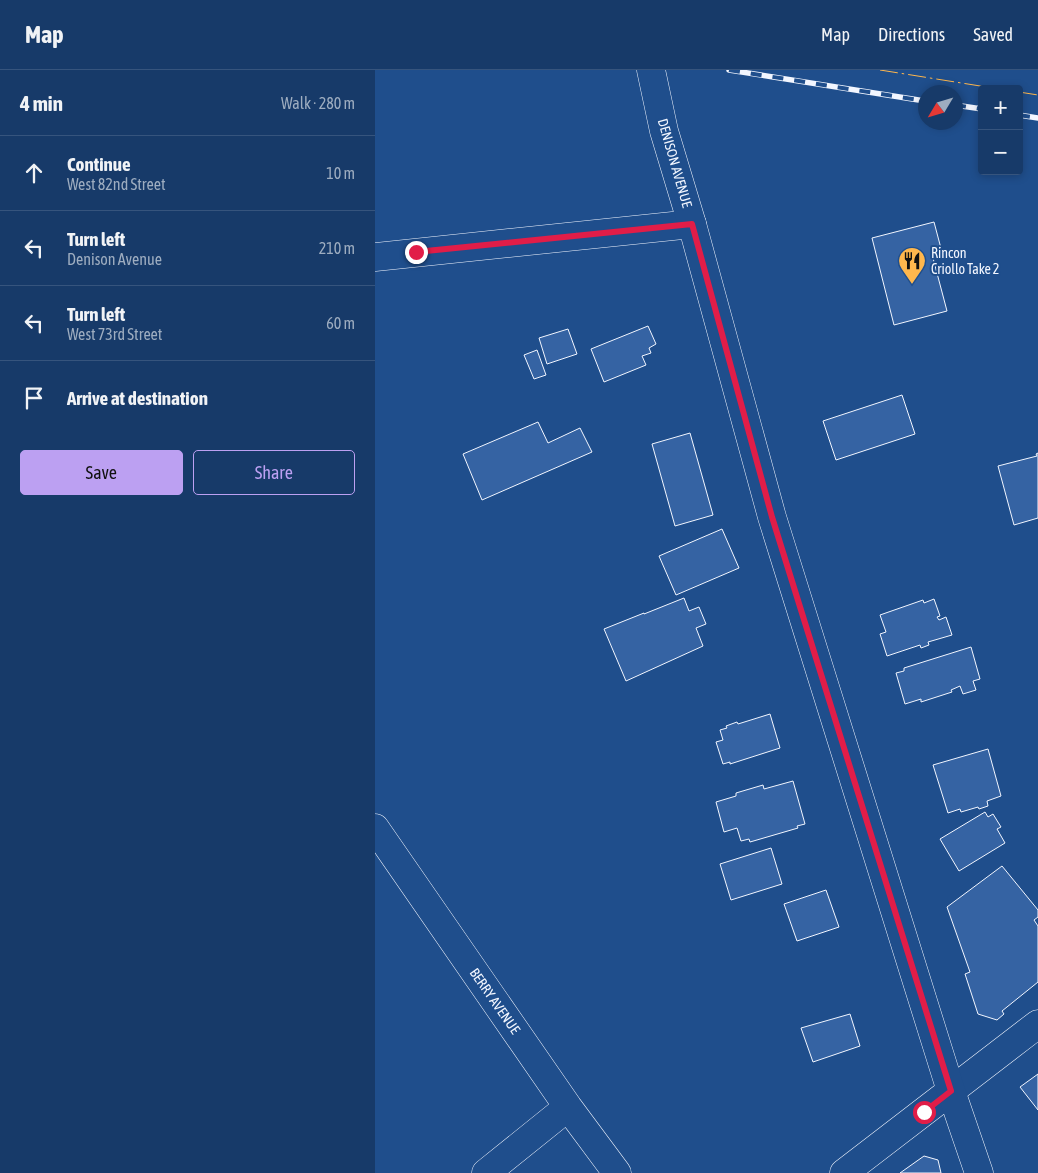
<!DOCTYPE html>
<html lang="en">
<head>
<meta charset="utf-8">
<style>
  body { margin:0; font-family:"Asap Condensed",sans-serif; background:#20416f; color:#f1f3f6 }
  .controls { position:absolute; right:15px; top:15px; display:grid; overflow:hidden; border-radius:5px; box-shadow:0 2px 8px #0003 }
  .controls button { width:45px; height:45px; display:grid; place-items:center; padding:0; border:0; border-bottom:1px solid #36547d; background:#173a69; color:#f1f3f6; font:25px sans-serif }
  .compass { position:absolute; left:543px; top:15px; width:45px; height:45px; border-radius:50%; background:#173a69; box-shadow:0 2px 8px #0003; rotate:232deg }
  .stop { position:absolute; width:15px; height:15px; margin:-11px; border:4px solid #e11d48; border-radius:50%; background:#fff }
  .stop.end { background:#e11d48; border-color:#fff; box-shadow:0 1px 5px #0008 }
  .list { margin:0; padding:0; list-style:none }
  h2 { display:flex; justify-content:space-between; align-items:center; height:65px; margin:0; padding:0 20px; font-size:21px }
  h2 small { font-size:16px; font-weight:400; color:#9eadc0 }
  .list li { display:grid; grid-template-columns:32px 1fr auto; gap:15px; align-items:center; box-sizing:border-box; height:75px; padding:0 20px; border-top:1px solid #36547d }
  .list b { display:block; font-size:19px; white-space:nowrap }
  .list p { margin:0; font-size:16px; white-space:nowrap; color:#9eadc0 }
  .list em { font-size:16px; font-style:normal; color:#9eadc0 }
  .actions { display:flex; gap:10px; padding:15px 20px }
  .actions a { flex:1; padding:11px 0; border:1px solid #bca0f2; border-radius:5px; text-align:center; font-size:18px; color:#bca0f2 }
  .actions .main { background:#bca0f2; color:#111 }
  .icon { flex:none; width:28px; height:28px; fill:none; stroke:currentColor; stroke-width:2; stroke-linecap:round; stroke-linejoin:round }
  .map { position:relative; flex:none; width:663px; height:1103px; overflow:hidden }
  header { display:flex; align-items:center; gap:30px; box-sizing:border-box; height:70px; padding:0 25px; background:#173a69; border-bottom:1px solid #36547d }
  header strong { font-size:24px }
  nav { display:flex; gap:28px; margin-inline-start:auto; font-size:18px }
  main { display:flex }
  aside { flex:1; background:#173a69 }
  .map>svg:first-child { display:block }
  .building { fill:#3563a3; stroke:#f2f6ff }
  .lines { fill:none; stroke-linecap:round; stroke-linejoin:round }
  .minor-casing { stroke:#f2f6ff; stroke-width:29 }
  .major-casing { stroke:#f2f6ff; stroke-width:29 }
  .minor { stroke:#1f4e8c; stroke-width:28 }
  .major { stroke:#1f4e8c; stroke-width:28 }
  .rail-casing { stroke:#f2f6ff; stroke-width:5.5 }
  .rail { stroke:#1f4e8c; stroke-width:4; stroke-dasharray:11; stroke-linecap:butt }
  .power { stroke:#ffb74d; stroke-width:1; stroke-dasharray:18 4 2.5 4; stroke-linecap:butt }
  .route { stroke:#e11d48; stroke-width:6 }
  .labels { text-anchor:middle; stroke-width:4; stroke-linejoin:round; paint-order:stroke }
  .street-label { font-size:14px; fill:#f2f6ff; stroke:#1f4e8c }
  .poi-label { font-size:14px; fill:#f2f6ff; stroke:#1f4e8c; text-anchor:start }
</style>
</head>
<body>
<header>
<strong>Map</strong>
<nav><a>Map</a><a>Directions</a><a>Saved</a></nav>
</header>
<main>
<aside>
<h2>4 min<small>Walk · 280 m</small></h2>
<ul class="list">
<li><svg class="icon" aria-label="ahead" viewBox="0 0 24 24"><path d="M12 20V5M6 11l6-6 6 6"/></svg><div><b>Continue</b><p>West 82nd Street</p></div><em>10 m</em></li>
<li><svg class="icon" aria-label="left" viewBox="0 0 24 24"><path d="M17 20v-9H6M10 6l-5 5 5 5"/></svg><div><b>Turn left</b><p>Denison Avenue</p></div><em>210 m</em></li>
<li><svg class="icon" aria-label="left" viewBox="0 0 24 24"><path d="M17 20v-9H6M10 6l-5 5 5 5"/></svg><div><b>Turn left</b><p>West 73rd Street</p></div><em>60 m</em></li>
<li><svg class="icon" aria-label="arrive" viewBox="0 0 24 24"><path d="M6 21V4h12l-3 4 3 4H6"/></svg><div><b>Arrive at destination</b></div></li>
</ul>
<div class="actions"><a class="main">Save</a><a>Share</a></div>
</aside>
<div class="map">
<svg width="663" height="1103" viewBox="0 0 663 1103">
  <rect width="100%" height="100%" fill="#1f4e8c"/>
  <!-- building -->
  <path class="building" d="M559,152L568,186L558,188L572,241L519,255L497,168Z
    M273,256L281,274L274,278L276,283L267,286L271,295L229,312L216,279Z
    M193,259L202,284L172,294L164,268Z
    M162,280L171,305L159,309L149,285Z
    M527,325L540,364L461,390L448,351Z
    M163,352L173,373L205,358L217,382L107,430L88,384Z
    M315,363L338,445L300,456L277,374Z
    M663,383V448L639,455L623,396L662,386L661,384Z
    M347,459L364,498L301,525L284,486Z
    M309,528L314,541L324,537L331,554L321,558L328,576L251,611L229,559L269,543V544Z
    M559,529L565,546L562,547L564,550L571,547L577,565L553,572L554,575L546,578L545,575L512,586L505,564L511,562L505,545L548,530L549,533Z
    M596,577L605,609L598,611L601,620L588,624L585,616L576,620L577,622L546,632V629L530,634L521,603L529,601V598Z
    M395,644L405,678L355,694V692L348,694L341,672L348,670L345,660L352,658L351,656L362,652L363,654Z
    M613,679L626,726L612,731L613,736L604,739L603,737L586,742L585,739L573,743L558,695Z
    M418,711L430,754L422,756L423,758L375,772L374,769L366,771L362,758L349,762L341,732L361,726V723L388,715L389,719Z
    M610,742L613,747L618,744L626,757L622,759L630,773L584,801L565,769Z
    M396,778L407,814L356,830L345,794Z
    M627,796L663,840V847L659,850L663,856V912L627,941L629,944L622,950L603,944L590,904L595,902L572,837Z
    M451,820L464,857L422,871L409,834Z
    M475,944L485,976L438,992L426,958Z
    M663,1004V1040L645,1017Z
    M549,1086L563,1090L566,1103H525Z"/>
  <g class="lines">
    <defs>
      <path id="minor" d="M0,187L317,154
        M0,758L193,1037L242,1103
        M111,1103L193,1037
        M469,1103L663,954"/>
      <path id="major" d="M276,0L289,61L317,154L397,447L576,1021L604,1103"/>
    </defs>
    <!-- minor casing -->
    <use href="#minor" class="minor-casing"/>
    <!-- major casing -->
    <use href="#major" class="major-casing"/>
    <!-- minor -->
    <use href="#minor" class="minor"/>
    <!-- major -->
    <use href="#major" class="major"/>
    <defs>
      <path id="rail" d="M354,0L550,31
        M580,35L607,39
        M644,45L663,48"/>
    </defs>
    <!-- rail casing -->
    <use href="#rail" class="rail-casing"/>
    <!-- rail -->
    <use href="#rail" class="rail"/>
    <!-- power -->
    <path class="power" d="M505,0L624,19
      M644,22L663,25"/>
  </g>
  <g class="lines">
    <!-- route -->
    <path class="route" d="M41,182L317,154L397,447L576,1021L549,1042"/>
  </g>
  <!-- icons -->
  <defs>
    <symbol id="restaurant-pin" viewBox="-11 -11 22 30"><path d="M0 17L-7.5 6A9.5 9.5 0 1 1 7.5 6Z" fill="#ffb74d" stroke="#1f4e8c"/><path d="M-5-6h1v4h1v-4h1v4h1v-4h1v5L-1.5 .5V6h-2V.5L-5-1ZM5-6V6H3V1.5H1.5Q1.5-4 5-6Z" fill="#111"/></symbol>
  </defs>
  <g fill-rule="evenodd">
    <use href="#restaurant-pin" x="521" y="175" width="32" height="43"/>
  </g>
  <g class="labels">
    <!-- street labels -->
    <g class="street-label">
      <text transform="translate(300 93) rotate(74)" y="5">DENISON AVENUE</text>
      <text transform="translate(120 931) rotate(55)" y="5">BERRY AVENUE</text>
    </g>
    <!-- poi labels -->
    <g class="poi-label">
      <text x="556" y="188">Rincon<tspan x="556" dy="16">Criollo Take 2</tspan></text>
    </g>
  </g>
</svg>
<div class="controls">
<button>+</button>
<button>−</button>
</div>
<svg class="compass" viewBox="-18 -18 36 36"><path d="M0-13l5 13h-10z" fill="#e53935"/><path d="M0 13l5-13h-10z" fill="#9eadc0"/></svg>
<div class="stop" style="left:549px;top:1042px"></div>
<div class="stop end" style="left:41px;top:182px"></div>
</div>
</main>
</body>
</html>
